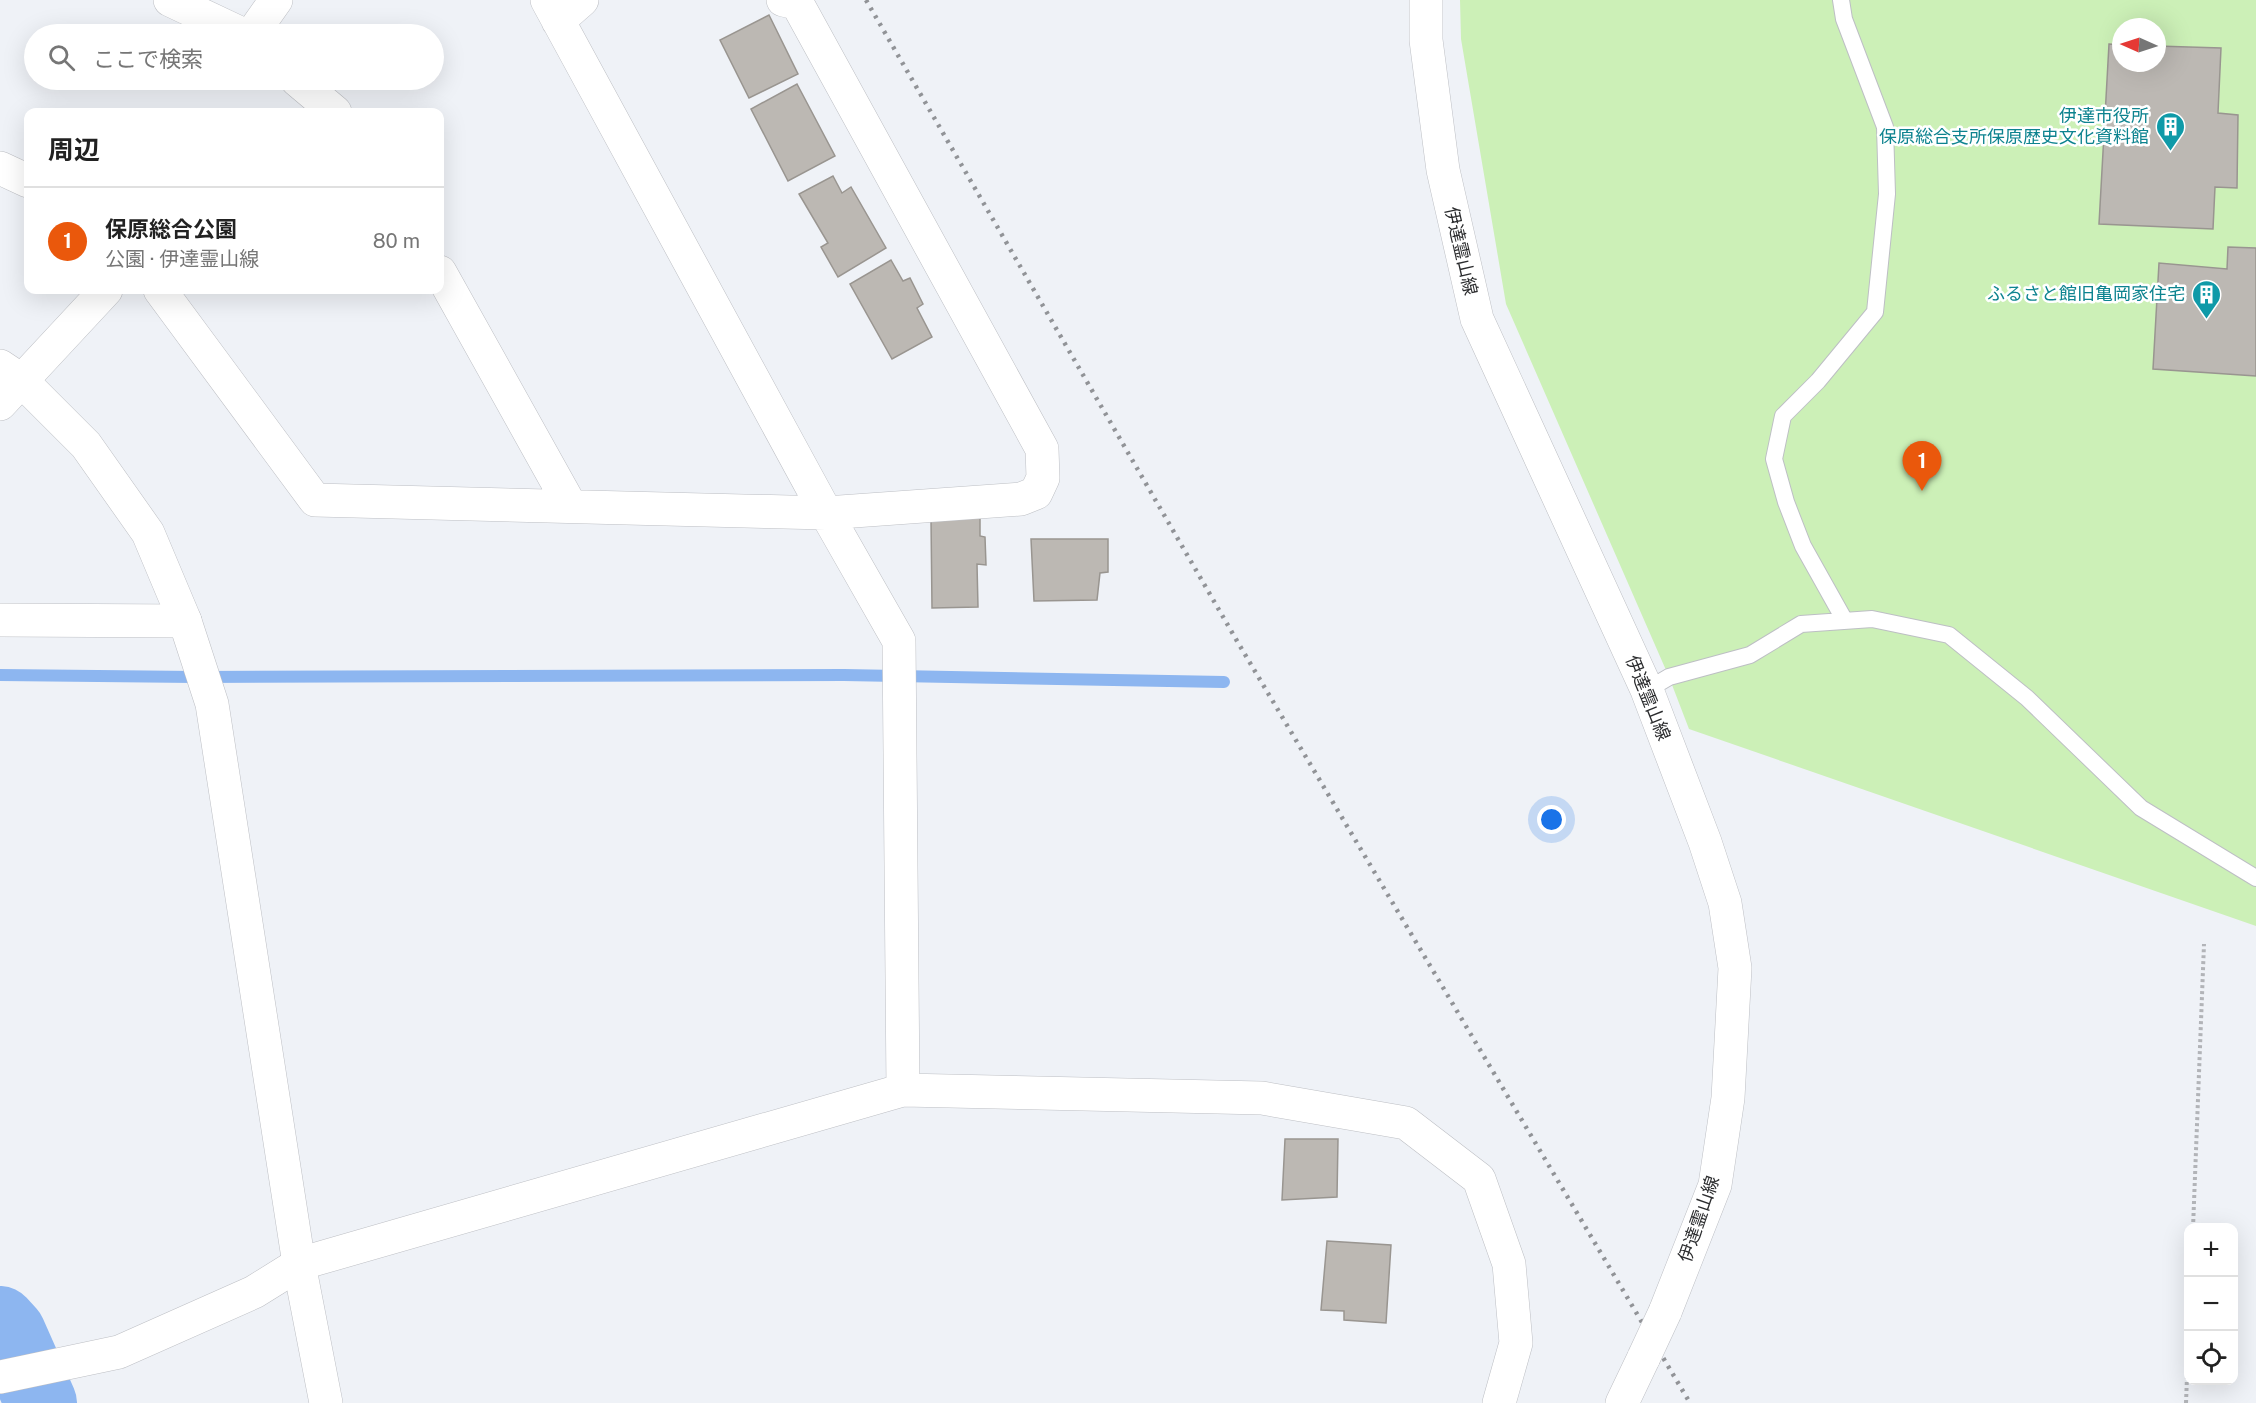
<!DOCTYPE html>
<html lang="ja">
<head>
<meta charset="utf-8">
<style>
  body { margin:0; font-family:"Public Sans","Noto Sans JP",sans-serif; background:#f6f6f6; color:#222 }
  .controls { position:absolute; right:18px; bottom:18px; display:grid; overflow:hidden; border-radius:12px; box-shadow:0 6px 24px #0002 }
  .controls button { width:54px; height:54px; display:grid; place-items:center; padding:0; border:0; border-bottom:2px solid #e0e0e0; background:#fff; color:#222; font:30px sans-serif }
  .compass { position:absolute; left:2112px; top:18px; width:54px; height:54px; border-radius:50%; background:#fff; box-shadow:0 6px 24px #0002; rotate:273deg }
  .you { position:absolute; left:1552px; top:820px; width:21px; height:21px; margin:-15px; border:4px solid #fff; border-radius:50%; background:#1a73e8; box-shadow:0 0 0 9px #1a73e833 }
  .badge { display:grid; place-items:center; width:39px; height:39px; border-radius:50%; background:#ea580c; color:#fff; font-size:20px; font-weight:700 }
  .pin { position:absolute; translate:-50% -50px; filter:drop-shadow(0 2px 3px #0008) }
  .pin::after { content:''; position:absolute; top:32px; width:21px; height:18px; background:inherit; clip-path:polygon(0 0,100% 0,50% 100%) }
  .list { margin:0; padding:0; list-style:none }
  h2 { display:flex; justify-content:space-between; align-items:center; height:78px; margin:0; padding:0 24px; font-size:26px }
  h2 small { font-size:20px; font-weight:400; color:#767676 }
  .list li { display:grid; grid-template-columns:39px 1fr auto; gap:18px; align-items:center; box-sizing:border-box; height:108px; padding:0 24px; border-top:2px solid #e0e0e0 }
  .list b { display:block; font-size:22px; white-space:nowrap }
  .list p { margin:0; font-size:20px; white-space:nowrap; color:#767676 }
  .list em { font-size:20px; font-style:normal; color:#767676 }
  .icon { flex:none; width:33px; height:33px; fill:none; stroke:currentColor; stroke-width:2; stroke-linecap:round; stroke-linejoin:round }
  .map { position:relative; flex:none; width:2256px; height:1403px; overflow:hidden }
  .search { position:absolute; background:#fff; box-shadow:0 6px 24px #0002; left:24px; top:24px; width:420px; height:66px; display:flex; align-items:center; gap:15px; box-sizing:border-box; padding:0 21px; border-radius:33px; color:#767676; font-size:22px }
  .panel { position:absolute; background:#fff; box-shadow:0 6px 24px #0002; left:24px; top:108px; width:420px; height:186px; border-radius:12px }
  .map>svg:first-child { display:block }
  .green { fill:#ccf0b7; fill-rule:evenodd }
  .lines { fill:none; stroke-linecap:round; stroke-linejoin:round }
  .stream { stroke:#8db6f0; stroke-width:12 }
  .river { stroke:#8db6f0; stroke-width:72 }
  .building { fill:#bcb8b3; stroke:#999590; stroke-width:1.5 }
  .service-casing { stroke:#bdbfc4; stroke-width:18 }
  .minor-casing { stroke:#bdbfc4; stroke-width:34 }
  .tertiary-casing { stroke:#bdbfc4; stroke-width:34 }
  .secondary-casing { stroke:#bdbfc4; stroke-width:34 }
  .path { stroke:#b2b4b8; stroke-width:4; stroke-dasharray:3 3; stroke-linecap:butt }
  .service { stroke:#fff; stroke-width:16 }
  .minor { stroke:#fff; stroke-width:33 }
  .tertiary { stroke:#fff; stroke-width:33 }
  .secondary { stroke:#fff; stroke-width:33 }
  .rail { stroke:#919397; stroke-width:4.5; stroke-dasharray:3 6; stroke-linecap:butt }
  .secondary-bridge-casing { stroke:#bdbfc4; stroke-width:34; stroke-linecap:butt }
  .secondary-bridge { stroke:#fff; stroke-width:33 }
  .labels { text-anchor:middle; stroke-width:5; stroke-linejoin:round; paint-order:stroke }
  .culture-label { font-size:18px; fill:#0d838f; stroke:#fff; text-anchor:end }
  .street-label { font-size:18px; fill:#2b2c2e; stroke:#fff }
</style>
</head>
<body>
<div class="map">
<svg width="2256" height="1403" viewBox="0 0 2256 1403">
  <rect width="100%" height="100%" fill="#eff2f7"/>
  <!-- green -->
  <path class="green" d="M1460,0H2256V926L1689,729L1669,677L1506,304L1461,39ZM2121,27H2157V63H2121Z"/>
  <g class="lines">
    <!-- stream -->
    <path class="stream" d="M0,675L195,677L844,675L1224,682"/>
    <!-- river -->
    <path class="river" d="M0,1322L10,1333L41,1403"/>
  </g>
  <!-- building -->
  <path class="building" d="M769,15L798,74L749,98L720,40Z
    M2109,44L2121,45V63H2157V46L2221,48L2218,113L2238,115L2237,188L2215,187L2213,229L2099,224Z
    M797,84L835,156L788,181L751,109Z
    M833,176L842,193L851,187L886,248L838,277L821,247L828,243L799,194Z
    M2228,247L2256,248V376L2153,369L2159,263L2227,269Z
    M891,260L903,281L910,278L923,304L917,308L932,337L892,359L850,284Z
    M980,517V536L985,537L986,565L977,564L978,607L932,608L931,519Z
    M1031,539H1108V572L1100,573L1097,600L1034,601Z
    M1285,1139H1338L1337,1197L1282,1200Z
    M1327,1241L1391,1245L1386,1323L1344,1320V1311L1321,1310Z"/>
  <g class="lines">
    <defs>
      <path id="service" d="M1841,0L1844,19L1885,127L1887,194L1875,312L1818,381L1783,416L1774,459L1786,502L1803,546L1845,621
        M1647,690L1669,677L1750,655L1801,624L1872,619L1949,635L2027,698L2141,808L2256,878"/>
      <path id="minor" d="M170,0L242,34
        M547,0L826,513L899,641L903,1090
        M558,21L582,0
        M252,34L276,0
        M297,80L335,112
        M0,168L28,181
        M440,272L570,505
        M160,290L315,500L826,513L1021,499L1036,493L1043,478L1042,449L797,3L783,0
        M0,404L106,290
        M0,620L185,621
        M0,1377L119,1352L254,1292L299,1264L903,1090L1262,1098L1406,1123L1479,1179L1509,1264L1516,1343L1499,1403"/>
      <path id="tertiary" d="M0,366L21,380L86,445L148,533L185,621L212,704L299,1264L326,1403"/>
      <path id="secondary" d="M1426,0V40L1443,170L1477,319L1647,690L1705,842L1725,903L1735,968L1728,1098L1715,1185L1665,1312
        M1622,1403L1644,1357"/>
    </defs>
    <!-- service casing -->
    <use href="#service" class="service-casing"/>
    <!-- minor casing -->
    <use href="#minor" class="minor-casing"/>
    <!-- tertiary casing -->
    <use href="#tertiary" class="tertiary-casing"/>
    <!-- secondary casing -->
    <use href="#secondary" class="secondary-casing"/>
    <!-- path -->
    <path class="path" d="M2193,1228L2204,944
      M2186,1403L2188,1351"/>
    <!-- service -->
    <use href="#service" class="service"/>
    <!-- minor -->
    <use href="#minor" class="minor"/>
    <!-- tertiary -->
    <use href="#tertiary" class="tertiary"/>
    <!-- secondary -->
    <use href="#secondary" class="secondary"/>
    <!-- rail -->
    <path class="rail" d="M866,0L1237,641L1690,1403"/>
    <defs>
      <path id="secondary-bridge" d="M1644,1357L1665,1312"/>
    </defs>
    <!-- secondary-bridge casing -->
    <use href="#secondary-bridge" class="secondary-bridge-casing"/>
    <!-- secondary-bridge -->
    <use href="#secondary-bridge" class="secondary-bridge"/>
  </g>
  <!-- icons -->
  <defs>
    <symbol id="building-pin" viewBox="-11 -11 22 30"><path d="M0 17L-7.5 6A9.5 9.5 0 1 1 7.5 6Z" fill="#0f9aa8" stroke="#fff"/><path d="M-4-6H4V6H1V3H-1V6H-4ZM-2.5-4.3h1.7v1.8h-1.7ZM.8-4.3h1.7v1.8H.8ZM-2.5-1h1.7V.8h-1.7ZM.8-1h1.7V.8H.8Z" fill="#fff"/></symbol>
  </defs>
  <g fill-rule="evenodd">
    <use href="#building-pin" x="2154" y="110" width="33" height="45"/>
    <use href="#building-pin" x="2190" y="278" width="33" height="45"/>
  </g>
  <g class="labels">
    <!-- culture labels -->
    <g class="culture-label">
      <text x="2149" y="122">伊達市役所<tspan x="2149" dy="21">保原総合支所保原歴史文化資料館</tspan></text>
      <text x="2185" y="300">ふるさと館旧亀岡家住宅</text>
    </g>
    <!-- street labels -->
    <g class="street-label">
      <text transform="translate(1461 251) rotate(77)" y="6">伊達霊山線</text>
      <text transform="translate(1648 698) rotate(68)" y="6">伊達霊山線</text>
      <text transform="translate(1699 1219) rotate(-71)" y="6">伊達霊山線</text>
    </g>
  </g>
</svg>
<div class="controls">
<button>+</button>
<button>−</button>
<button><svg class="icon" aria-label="locate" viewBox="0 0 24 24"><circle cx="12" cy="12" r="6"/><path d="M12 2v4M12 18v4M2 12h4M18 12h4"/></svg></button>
</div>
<svg class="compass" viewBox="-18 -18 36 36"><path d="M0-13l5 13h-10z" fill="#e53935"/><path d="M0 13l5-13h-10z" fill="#767676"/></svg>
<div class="you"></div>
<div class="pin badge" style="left:1922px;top:491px">1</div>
<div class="search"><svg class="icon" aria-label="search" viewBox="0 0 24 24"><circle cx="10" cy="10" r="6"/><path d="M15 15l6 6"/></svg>ここで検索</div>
<section class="panel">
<h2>周辺<small></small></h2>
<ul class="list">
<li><span class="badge">1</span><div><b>保原総合公園</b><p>公園 · 伊達霊山線</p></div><em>80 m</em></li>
</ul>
</section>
</div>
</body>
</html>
